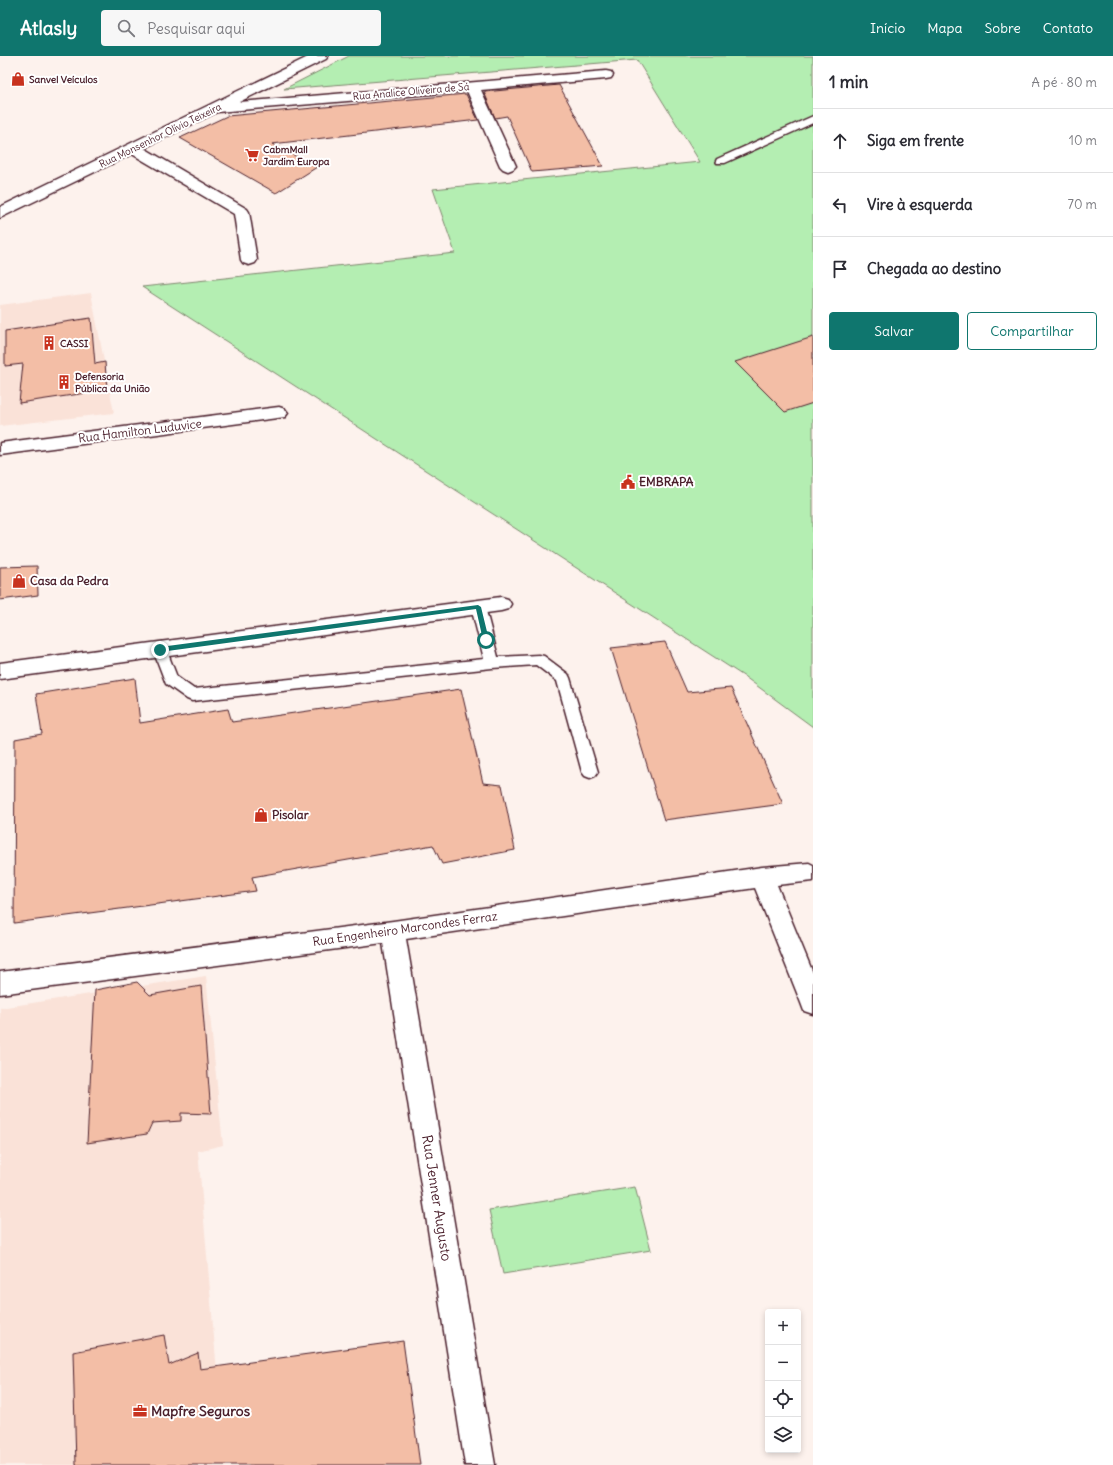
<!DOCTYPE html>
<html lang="pt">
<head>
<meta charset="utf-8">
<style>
  body { margin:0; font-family:Delius,sans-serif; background:#f7f7f7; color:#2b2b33 }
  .controls { position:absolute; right:12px; bottom:12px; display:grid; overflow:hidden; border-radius:4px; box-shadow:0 2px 6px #0003 }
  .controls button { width:36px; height:36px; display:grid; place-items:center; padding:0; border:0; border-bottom:1px solid #e1e1e2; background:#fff; color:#2b2b33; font:20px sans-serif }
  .stop { position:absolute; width:12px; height:12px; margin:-9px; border:3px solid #0f766e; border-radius:50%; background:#fff }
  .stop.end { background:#0f766e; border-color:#fff; box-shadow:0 1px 4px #0008 }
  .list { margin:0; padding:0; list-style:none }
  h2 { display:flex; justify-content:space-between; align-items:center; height:52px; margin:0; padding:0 16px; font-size:17px }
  h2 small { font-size:13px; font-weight:400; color:#7c7c81 }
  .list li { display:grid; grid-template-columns:26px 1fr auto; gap:12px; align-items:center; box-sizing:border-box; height:64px; padding:0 16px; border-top:1px solid #e1e1e2 }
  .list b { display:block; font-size:15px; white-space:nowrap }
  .list em { font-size:13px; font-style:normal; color:#7c7c81 }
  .actions { display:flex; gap:8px; padding:12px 16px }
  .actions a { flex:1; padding:9px 0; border:1px solid #0f766e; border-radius:4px; text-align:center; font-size:14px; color:#0f766e }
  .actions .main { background:#0f766e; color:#fff }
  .icon { flex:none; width:22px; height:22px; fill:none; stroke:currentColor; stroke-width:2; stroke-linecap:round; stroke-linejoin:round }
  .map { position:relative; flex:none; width:813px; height:1409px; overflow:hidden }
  header { display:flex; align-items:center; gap:24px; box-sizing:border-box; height:56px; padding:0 20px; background:#0f766e; color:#fff }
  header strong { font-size:19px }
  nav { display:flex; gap:22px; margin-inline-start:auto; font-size:14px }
  .search { width:280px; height:36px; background:#f7f7f7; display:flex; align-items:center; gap:10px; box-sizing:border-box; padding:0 14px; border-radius:4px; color:#7c7c81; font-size:15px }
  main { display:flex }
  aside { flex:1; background:#fff }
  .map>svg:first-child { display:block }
  .built { fill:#fae2d8 }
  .green { fill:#b4eeb2; stroke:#7f866e }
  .building { fill:#f3bea6; stroke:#4a1f2b }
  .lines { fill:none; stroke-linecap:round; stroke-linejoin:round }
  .lane-casing { stroke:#4a1f2b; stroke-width:3 }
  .street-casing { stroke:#4a1f2b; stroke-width:3 }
  .lane { fill:#fff; fill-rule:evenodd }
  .street { fill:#fff; fill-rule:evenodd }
  .route { fill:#0f766e }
  .labels { text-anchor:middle; stroke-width:4; stroke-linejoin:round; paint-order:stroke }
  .far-poi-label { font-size:10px; font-weight:bold; fill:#4a1f2b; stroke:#fff; text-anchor:start }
  .far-street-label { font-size:10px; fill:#4a1f2b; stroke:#fff }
  .street-label { font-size:12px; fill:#4a1f2b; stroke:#fff }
  .poi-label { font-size:12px; font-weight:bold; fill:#4a1f2b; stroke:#fff; text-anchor:start }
  .near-street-label { font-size:14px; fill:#4a1f2b; stroke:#fff }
  .near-poi-label { font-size:14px; font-weight:bold; fill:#4a1f2b; stroke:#fff; text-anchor:start }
</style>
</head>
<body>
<header>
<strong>Atlasly</strong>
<div class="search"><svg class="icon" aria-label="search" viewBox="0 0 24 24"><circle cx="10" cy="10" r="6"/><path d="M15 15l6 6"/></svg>Pesquisar aqui</div>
<nav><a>Início</a><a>Mapa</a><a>Sobre</a><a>Contato</a></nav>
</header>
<main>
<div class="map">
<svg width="813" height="1409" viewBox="0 0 813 1409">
  <rect width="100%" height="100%" fill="#fdf2ed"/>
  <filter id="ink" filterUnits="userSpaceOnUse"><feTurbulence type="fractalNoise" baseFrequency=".025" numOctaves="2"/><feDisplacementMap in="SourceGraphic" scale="8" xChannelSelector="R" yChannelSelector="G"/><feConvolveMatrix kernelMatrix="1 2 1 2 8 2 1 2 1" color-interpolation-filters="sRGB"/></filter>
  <g filter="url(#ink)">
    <!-- built -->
    <path class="built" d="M91,237L114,357L0,370V249Z
      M206,920L223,1089L198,1095L225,1409H0V952Z"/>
    <!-- green -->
    <path class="green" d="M349,0H813V671L745,621L142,231L455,197L433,133L700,106L637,4L284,33Z
      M635,1131L651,1194L503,1218L489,1154Z"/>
    <!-- building -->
    <path class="building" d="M559,29L603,110L532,116L507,60L495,62L484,36Z
      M466,38L478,64L272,88L317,111L276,137L180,82L227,60Z
      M91,262L95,308L105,306L107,334L19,347L23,308L5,310V275Z
      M813,281V347L785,356L735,306Z
      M37,510L38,539L0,544V511Z
      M665,586L687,636L731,632L783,748L664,764L611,592Z
      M135,622L140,667L228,653L232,666L461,633L483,727L502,729L515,794L442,808L433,789L252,821L256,835L14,867L15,683L42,678L36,638Z
      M137,926L150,939L201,930L211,1058L181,1057V1065L152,1067L147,1078L87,1087L95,934Z
      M164,1279L169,1309L198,1297L200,1313L403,1285L420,1409H76L73,1296Z"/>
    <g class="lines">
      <defs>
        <path id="lane" d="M813,60V67L725,107H717L716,105L717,103Z
          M478,546L483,547L485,551L498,601L539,599L544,600L568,618L570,622L598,716L595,720L590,722L585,720L582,716L557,625L536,609L492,612L192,645L187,643L166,628L153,594L155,590L160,589L165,590L177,621L194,633L484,603L471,551L473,547Z"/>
        <path id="street" d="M310,0H328L326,3L239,46L606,15L611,16L613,19L611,22L606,23L481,34L516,110L513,113L508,115L503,113L500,110L467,35L217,56L144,92L247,153L249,156L257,204L255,207L249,209L243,207L241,204L234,158L132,98L0,162V151Z
          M279,351L285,353L288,357L285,361L0,399V387Z
          M501,541L508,543L511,548L508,553L501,555L0,623V607Z
          M809,807L813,809V825L777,829L813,917V958L804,955L801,947L755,832L406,883L495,1409H465L383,887L0,938V916L393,865L762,811Z"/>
      </defs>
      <!-- lane casing -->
      <use href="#lane" class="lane-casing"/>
      <!-- street casing -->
      <use href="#street" class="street-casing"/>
      <!-- lane -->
      <use href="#lane" class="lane"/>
      <!-- street -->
      <use href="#street" class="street"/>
    </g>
  </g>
  <!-- route -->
  <path class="route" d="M478,549L481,551L489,584L486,586L483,584L476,553L160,596L157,594L160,591Z"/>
  <!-- icons -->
  <defs>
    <symbol id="shop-bare" viewBox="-9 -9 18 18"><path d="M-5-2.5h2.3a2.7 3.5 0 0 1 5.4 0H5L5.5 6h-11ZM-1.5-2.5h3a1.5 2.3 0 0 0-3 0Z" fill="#c8321e" stroke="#fff" stroke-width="2.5" paint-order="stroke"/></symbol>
    <symbol id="supermarket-bare" viewBox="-9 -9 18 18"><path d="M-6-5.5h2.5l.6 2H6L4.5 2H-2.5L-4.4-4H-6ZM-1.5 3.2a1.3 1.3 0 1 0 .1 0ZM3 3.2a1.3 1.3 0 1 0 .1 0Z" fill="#c8321e" stroke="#fff" stroke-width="2.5" paint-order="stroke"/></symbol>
    <symbol id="building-bare" viewBox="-9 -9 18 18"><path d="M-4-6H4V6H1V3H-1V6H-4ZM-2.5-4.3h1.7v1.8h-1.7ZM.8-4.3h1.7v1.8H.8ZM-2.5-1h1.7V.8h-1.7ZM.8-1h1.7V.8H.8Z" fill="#c8321e" stroke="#fff" stroke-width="2.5" paint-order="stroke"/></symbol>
    <symbol id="civic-bare" viewBox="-9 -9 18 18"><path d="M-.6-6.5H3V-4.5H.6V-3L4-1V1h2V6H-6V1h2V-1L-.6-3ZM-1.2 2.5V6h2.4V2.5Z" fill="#c8321e" stroke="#fff" stroke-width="2.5" paint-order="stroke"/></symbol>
    <symbol id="office-bare" viewBox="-9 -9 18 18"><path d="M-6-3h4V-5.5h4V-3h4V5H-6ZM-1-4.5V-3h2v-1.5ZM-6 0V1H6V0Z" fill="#c8321e" stroke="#fff" stroke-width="2.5" paint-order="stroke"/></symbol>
  </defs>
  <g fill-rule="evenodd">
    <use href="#shop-bare" x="8" y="13" width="20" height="20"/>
    <use href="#supermarket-bare" x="242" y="89" width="20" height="20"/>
    <use href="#building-bare" x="39" y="277" width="20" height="20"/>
    <use href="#building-bare" x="54" y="316" width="20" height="20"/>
    <use href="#civic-bare" x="618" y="416" width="20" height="20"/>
    <use href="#shop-bare" x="9" y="515" width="20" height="20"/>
    <use href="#shop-bare" x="251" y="749" width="20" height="20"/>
    <use href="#office-bare" x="130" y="1345" width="20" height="20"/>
  </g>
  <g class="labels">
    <!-- far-poi labels -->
    <g class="far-poi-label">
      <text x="29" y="27">Sanvel Veículos</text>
      <text x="263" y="97">CabmMall<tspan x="263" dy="12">Jardim Europa</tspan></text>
      <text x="60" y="291">CASSI</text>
      <text x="75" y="324">Defensoria<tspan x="75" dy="12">Pública da União</tspan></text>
    </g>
    <!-- far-street labels -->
    <g class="far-street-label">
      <text transform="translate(411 35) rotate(-5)" y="4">Rua Analice Oliveira de Sá</text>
      <text transform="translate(160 79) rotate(-26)" y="4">Rua Monsenhor Olívio Teixeira</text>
    </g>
    <!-- street labels -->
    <g class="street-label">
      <text transform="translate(140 375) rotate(-7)" y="4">Rua Hamilton Luduvice</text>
      <text transform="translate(405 873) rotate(-8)" y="4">Rua Engenheiro Marcondes Ferraz</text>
    </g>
    <!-- poi labels -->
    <g class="poi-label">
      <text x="639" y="430">EMBRAPA</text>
      <text x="30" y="529">Casa da Pedra</text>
      <text x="272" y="763">Pisolar</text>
    </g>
    <!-- near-street labels -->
    <g class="near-street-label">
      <text transform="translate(437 1142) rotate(81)" y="5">Rua Jenner Augusto</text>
    </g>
    <!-- near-poi labels -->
    <g class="near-poi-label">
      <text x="151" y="1360">Mapfre Seguros</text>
    </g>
  </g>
</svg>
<div class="controls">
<button>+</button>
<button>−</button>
<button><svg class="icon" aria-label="locate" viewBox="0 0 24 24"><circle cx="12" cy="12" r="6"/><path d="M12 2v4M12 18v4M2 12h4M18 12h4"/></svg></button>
<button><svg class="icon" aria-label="layers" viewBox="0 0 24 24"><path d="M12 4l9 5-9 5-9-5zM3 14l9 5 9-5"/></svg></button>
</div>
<div class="stop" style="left:486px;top:584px"></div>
<div class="stop end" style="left:160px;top:594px"></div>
</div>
<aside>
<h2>1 min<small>A pé · 80 m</small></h2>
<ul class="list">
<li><svg class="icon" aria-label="ahead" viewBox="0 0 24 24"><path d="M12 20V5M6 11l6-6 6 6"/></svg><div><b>Siga em frente</b></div><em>10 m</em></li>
<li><svg class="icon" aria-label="left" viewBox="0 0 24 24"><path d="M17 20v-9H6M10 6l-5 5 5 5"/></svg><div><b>Vire à esquerda</b></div><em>70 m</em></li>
<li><svg class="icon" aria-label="arrive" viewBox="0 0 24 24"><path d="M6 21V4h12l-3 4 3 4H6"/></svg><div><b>Chegada ao destino</b></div></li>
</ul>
<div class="actions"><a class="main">Salvar</a><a>Compartilhar</a></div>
</aside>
</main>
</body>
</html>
